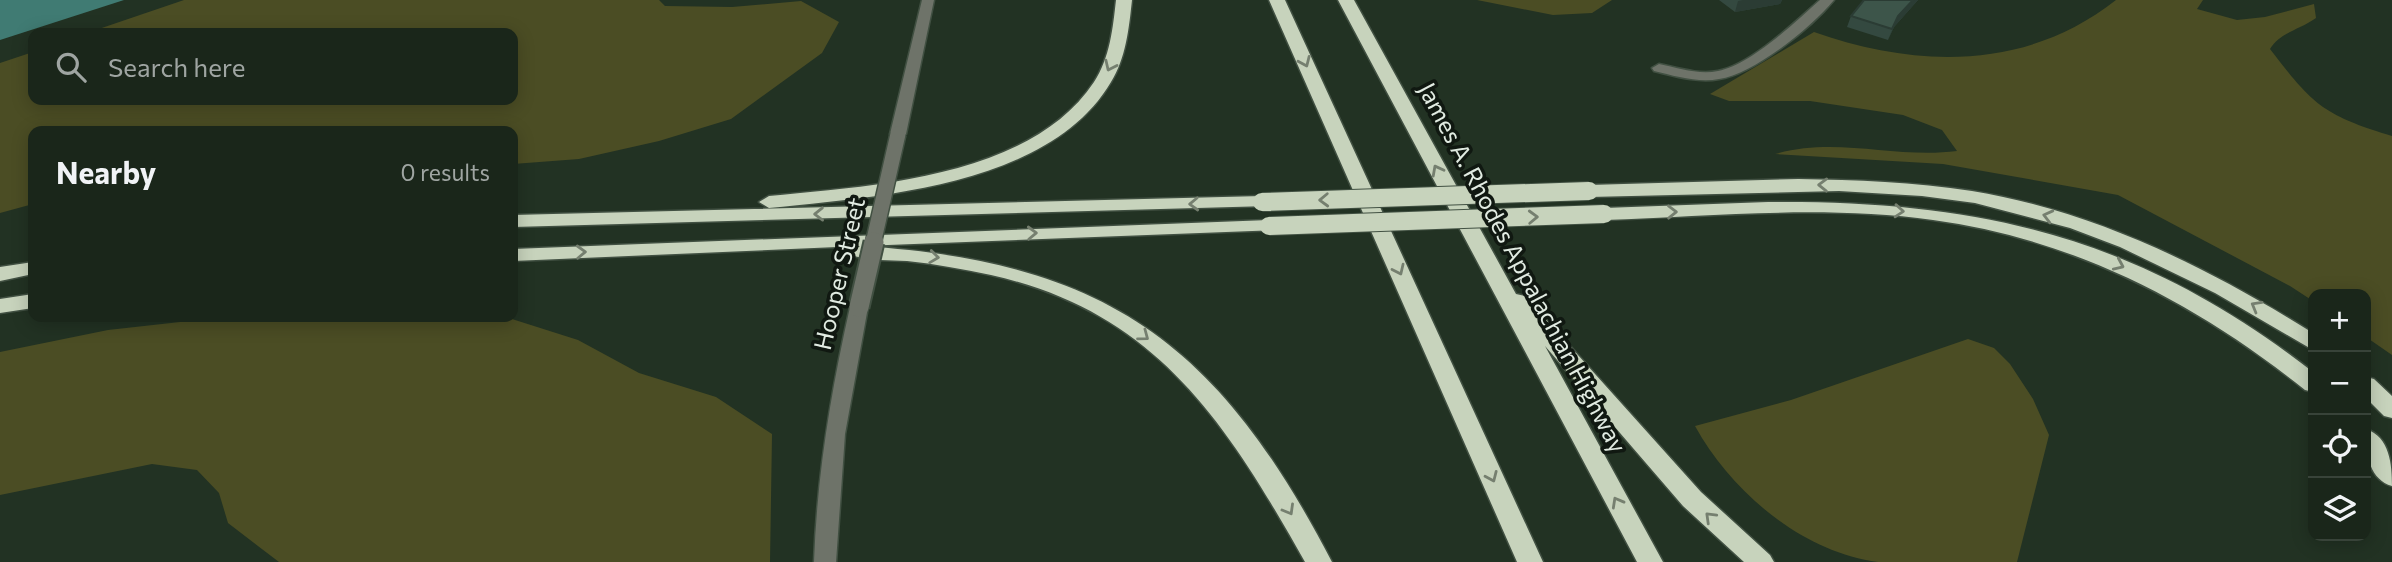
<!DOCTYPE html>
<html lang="en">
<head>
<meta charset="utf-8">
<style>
  body { margin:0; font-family:Commissioner,sans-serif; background:#273227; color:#f1f3f6 }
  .controls { position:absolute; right:21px; bottom:21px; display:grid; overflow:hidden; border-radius:14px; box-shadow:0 4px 18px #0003 }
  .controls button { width:63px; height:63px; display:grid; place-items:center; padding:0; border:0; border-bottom:2px solid #384339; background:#1a261a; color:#f1f3f6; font:35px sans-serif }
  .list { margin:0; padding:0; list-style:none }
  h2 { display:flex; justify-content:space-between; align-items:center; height:91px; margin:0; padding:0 28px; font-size:30px }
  h2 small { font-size:23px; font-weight:400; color:#9fa5a2 }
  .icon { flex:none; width:38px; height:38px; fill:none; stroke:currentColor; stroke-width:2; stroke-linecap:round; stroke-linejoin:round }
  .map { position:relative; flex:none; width:2392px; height:562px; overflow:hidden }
  .search { position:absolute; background:#1a261a; box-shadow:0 4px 18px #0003; left:28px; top:28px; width:490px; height:77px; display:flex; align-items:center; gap:18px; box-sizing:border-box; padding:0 24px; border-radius:14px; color:#9fa5a2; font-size:26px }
  .panel { position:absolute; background:#1a261a; box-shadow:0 4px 18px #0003; left:28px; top:126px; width:490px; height:196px; border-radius:14px }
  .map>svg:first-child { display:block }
  .green { fill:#4b4d24 }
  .water { fill:#407b73 }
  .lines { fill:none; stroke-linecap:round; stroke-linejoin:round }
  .minor-casing { stroke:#415042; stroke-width:3 }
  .highway-casing { stroke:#415042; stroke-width:3 }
  .minor { fill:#6e7369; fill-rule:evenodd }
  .highway { fill:#c7d3bc; fill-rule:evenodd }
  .minor-bridge-far1-casing { stroke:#415042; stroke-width:18; stroke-linecap:butt }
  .minor-bridge-casing { stroke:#415042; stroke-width:23; stroke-linecap:butt }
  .highway-bridge-casing { stroke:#415042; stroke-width:20; stroke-linecap:butt }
  .minor-bridge-far1 { stroke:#6e7369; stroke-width:15 }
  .minor-bridge { stroke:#6e7369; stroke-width:19 }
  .highway-bridge { stroke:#c7d3bc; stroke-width:18 }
  .wall { fill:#344940 }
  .shaded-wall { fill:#2b3c34 }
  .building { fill:#3d554a; stroke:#2b3c34; stroke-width:2 }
  .oneway { stroke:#757f6f }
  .labels { text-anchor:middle; stroke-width:7; stroke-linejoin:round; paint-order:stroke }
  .street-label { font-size:24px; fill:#e1ebe2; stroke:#101811 }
</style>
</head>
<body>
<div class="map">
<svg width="2392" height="562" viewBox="0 0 2392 562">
  <rect width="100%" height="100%" fill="#223223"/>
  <!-- green -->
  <path class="green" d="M184,0H659L665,6L732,7L801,1L839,22L822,53L731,119L659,141L579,159L513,164V131H33V204L0,213V63L33,52V100H513V33H87Z
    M1477,0H1612L1592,13L1553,15Z
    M2116,0H2203L2197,9L2237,20L2265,17L2314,4L2316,18C2299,30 2281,32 2270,49C2313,105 2323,115 2392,136V355L2366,337V294H2313V301L2290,286L2118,195L1943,164L1775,154C1837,136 1895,159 1957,151L1942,130L1903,115L1810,101H1729L1710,94L1814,32C1916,68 2026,71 2116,0Z
    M225,317H506L578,340L639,373L716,397L772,434L770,562H279L228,523L219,493L197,470L152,464L0,495V352L108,330Z
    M1968,339L1994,348L2010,364L2033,399L2049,435L2017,562C1975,562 1918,562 1878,562C1801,552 1731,491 1695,426L1791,400Z"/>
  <!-- water -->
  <path class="water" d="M0,0H124L0,40Z"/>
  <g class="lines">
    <defs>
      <path id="minor" d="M922,0H934L906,134L898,139L890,134Z
        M1820,0H1834C1812,27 1754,74 1719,79C1698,83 1675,76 1654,71L1652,68L1659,64C1678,68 1699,75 1718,71C1751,65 1795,22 1820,0Z
        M859,301L868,307L845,434L836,562H814C817,475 831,391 850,307Z"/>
      <path id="highway" d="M1116,0H1132C1129,28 1126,58 1111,82C1050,186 877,197 769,208L759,202L769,196C873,186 1031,177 1094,82C1110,58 1113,27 1116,0Z
        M1269,0H1285L1543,562H1517Z
        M1338,0H1354L1516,294L1525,296L1701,492L1770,555L1774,562H1744L1683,506L1545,346L1663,562H1637Z
        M1798,179C1856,180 1914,182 1972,191C2095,211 2209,268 2313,333V350L2215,293L2120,247L2070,228L1975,203L1922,196L1839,191L1589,197L1579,191L1589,185Z
        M1262,196L1272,202L1269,206L513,227V215Z
        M1768,202C1983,200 2141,238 2313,372V392L2305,390C2195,302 2073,239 1933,220C1825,205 1713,216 1604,220L1594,214L1604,208Z
        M1269,220L1276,222L1279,226L1276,230L862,246C1109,262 1219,345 1332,562H1305C1227,424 1157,312 991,275C963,269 935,264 907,261C889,260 871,261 854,256L851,252L860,246L513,261V249Z
        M33,262V274L0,281V267Z
        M33,294V308L0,313V299Z
        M2366,377L2374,379L2392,396V418L2384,416L2366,398Z
        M2366,429C2390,437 2392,465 2392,486C2368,479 2365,450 2366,429Z"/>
    </defs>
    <!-- minor casing -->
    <use href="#minor" class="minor-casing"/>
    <!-- highway casing -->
    <use href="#highway" class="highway-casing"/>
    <!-- minor -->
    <use href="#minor" class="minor"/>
    <!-- highway -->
    <use href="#highway" class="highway"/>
    <defs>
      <path id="minor-bridge-far1" d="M873,244L898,134"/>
      <path id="minor-bridge" d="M859,307L874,242"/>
      <path id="highway-bridge" d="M1262,202L1589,191
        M1269,226L1604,214"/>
    </defs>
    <!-- minor-bridge-far1 casing -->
    <use href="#minor-bridge-far1" class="minor-bridge-far1-casing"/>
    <!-- minor-bridge casing -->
    <use href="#minor-bridge" class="minor-bridge-casing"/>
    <!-- highway-bridge casing -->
    <use href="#highway-bridge" class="highway-bridge-casing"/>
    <!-- minor-bridge-far1 -->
    <use href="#minor-bridge-far1" class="minor-bridge-far1"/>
    <!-- minor-bridge -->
    <use href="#minor-bridge" class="minor-bridge"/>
    <!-- highway-bridge -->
    <use href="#highway-bridge" class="highway-bridge"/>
  </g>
  <!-- wall -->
  <path class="wall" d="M1719,0H1782L1780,4L1735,12Z
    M1864,0H1918L1894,27L1888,40L1847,27L1851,16Z"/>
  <!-- shaded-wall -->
  <path class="shaded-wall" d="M1743,0H1782L1780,4L1735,12L1738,1Z
    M1913,0H1918L1894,27L1888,40L1898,16Z"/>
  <!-- building -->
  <path class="building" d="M1864,0H1913L1898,16L1892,29L1851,16Z"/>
  <!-- one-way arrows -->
  <defs><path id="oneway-chevron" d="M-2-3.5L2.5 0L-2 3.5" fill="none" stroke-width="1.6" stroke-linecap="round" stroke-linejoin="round" transform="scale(1.75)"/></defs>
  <g class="oneway">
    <use href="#oneway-chevron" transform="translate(1305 62) rotate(66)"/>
    <use href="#oneway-chevron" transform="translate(1110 66) rotate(115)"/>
    <use href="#oneway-chevron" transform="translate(1437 170) rotate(-118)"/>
    <use href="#oneway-chevron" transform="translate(1823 185) rotate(-179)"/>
    <use href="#oneway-chevron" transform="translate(1324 200) rotate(178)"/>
    <use href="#oneway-chevron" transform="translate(1194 204) rotate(178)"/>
    <use href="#oneway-chevron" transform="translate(1899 211) rotate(4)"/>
    <use href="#oneway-chevron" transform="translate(1672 212) rotate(-1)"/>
    <use href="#oneway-chevron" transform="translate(819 214) rotate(179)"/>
    <use href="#oneway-chevron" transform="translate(2048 216) rotate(-166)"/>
    <use href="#oneway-chevron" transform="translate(1533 217) rotate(-2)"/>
    <use href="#oneway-chevron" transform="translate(1032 233) rotate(-2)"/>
    <use href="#oneway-chevron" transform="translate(581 252) rotate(-2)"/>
    <use href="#oneway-chevron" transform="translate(934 257) rotate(7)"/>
    <use href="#oneway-chevron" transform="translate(2119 265) rotate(24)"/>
    <use href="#oneway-chevron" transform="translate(1399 270) rotate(65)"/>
    <use href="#oneway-chevron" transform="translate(2256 306) rotate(-150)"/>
    <use href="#oneway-chevron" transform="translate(1144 336) rotate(37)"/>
    <use href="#oneway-chevron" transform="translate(1492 477) rotate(66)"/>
    <use href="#oneway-chevron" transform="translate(1617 502) rotate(-119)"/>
    <use href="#oneway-chevron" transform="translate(1289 510) rotate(60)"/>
    <use href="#oneway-chevron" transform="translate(1710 517) rotate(-136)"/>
  </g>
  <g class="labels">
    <!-- street labels -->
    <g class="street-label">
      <text transform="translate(1522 268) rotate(62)" y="8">James A. Rhodes Appalachian Highway</text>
      <text transform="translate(840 274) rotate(-77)" y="8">Hooper Street</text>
    </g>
  </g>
</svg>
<div class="controls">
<button>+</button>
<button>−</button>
<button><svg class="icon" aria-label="locate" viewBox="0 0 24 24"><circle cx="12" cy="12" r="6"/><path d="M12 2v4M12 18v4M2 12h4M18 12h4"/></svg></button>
<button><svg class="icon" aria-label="layers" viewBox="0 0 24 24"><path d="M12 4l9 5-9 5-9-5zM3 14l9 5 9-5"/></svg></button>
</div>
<div class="search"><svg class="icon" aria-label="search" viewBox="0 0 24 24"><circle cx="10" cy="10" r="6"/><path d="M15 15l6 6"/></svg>Search here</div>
<section class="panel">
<h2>Nearby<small>0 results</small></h2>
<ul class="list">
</ul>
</section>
</div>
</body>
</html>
